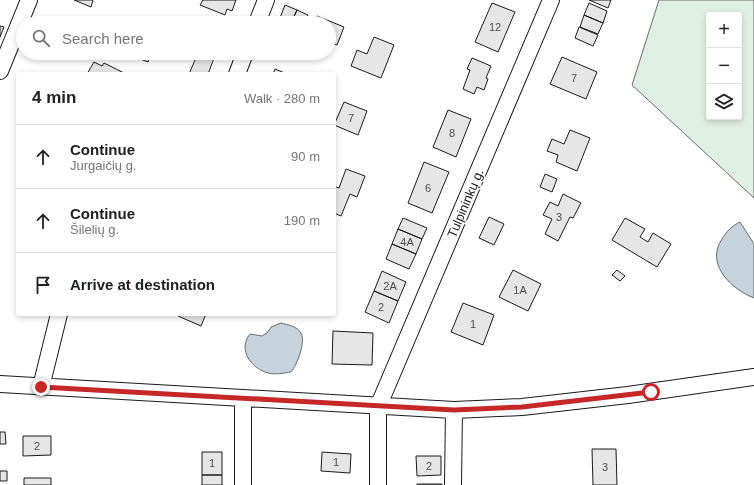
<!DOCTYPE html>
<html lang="en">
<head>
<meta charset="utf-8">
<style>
  body { margin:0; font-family:Helvetica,sans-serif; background:#f6f6f6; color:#202124 }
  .controls { position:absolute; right:12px; top:12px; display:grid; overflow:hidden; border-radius:4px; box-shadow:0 2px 6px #0003 }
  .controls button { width:36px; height:36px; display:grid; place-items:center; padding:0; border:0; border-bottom:1px solid #e0e0e0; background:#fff; color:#202124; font:20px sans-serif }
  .stop { position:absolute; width:12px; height:12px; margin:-9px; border:3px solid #c62828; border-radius:50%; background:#fff }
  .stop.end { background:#c62828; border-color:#fff; box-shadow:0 1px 4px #0008 }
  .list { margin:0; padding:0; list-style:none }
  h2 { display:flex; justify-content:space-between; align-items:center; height:52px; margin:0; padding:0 16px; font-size:17px }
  h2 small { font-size:13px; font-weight:400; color:#757577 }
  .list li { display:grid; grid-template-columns:26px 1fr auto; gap:12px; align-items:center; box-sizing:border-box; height:64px; padding:0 16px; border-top:1px solid #e0e0e0 }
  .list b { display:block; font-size:15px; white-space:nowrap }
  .list p { margin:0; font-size:13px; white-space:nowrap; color:#757577 }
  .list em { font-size:13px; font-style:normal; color:#757577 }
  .icon { flex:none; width:22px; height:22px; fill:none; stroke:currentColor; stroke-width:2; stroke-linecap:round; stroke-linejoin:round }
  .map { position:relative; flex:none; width:754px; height:485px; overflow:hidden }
  .search { position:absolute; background:#fff; box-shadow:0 2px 6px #0003; left:16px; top:16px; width:320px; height:44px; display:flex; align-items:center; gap:10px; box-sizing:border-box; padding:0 14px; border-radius:22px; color:#757577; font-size:15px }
  .panel { position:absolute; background:#fff; box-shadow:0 2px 6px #0003; left:16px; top:72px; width:320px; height:244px; border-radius:4px }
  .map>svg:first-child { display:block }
  .green { fill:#e0efe3; stroke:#6a6a6a; fill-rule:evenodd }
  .water { fill:#c6d2dc; stroke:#6a6a6a }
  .building { fill:#e6e6e6; stroke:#1a1a1a }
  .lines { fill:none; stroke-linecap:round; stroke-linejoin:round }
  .minor-casing { stroke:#1a1a1a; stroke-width:18 }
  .minor { stroke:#fff; stroke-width:16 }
  .route { stroke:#c62828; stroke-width:5 }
  .labels { text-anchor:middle; stroke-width:3; stroke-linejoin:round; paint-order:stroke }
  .number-label { font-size:11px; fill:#4d4d4d }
  .street-label { font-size:13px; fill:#1a1a1a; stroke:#fff }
</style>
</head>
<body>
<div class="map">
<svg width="754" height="485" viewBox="0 0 754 485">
  <rect width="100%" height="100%" fill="#fff"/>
  <!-- green -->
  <path class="green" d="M659,0H754V198L632,85ZM709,15H739V117H709Z"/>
  <!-- water -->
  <path class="water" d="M740,222L754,244V298C731,289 705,264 722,239C727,231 732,226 740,222Z
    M281,323C288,325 297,326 301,333C306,342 297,365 291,372C284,373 275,375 268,373C252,369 237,350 250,334L262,336L267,333L271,327Z"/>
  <!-- building -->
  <path class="building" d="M74,0H93L91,7Z
    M203,0H236L232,11L227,9L225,15L200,5Z
    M589,0H611L608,8Z
    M492,3L515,12L498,52L475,42Z
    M589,3L607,11L603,23L584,15Z
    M285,5L297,10L291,23H278Z
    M297,10L308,15L304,23H291Z
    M584,15L603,23L598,34L580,27Z
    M317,16L344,27L337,45L329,42V23H314Z
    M112,18L126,23H110Z
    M0,26L4,27L0,37Z
    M579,27L598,35L593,46L575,38Z
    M374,37L394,45L381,78L351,66L357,50L367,54Z
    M125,53H151L148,62Z
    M198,53H216L208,74H189Z
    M562,57L597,72L586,99L550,84Z
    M472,58L491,66L486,78L488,79L484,90L477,87L474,94L463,89L470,70L467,69Z
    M94,62L102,66L104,63L126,74H87Z
    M275,69L287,74H273Z
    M344,102L367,111L358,135L334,125Z
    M448,110L471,119L456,157L433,147Z
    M570,130L590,138L577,171L556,162L558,155L547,151L552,139L564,144Z
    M424,162L449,172L432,213L408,203Z
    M346,169L365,176L357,197L350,194L341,216L334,213V186L339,188Z
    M545,174L557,179L552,192L540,187Z
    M563,194L581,203L573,218L570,217L558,241L545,234L552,219L543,215L550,202L558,206Z
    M489,217L504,224L494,245L479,238Z
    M403,218L427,228L422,239L398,229Z
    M625,218L645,229L640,237L648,242L653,233L671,244L657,267L612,240Z
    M398,229L422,239L416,254L392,244Z
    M392,244L416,254L409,269L386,259Z
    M513,270L541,284L528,311L499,297Z
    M617,270L625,276L620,281L612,275Z
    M382,271L406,282L398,301L374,291Z
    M374,291L398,301L389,323L365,312Z
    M463,303L494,315L483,345L451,332Z
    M179,314H206L201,326L178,316Z
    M333,331L373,333L372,365L332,364Z
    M0,432H5L6,444H0Z
    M23,436H51V455L23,456Z
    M592,449H616L617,485H593Z
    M202,452H222V475H202Z
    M322,452L351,454L350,473L321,471Z
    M416,456H441V475L417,476Z
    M0,471H7V481H0Z
    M202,475H222V485H202Z
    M24,478H51V485H24Z
    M417,484H442V485H417Z"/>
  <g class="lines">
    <defs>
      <path id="minor" d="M257,23L266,0
        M0,71L29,0
        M237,74L245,53
        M0,384L454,410L522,407L628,395L754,377
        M41,387L59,314
        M243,485V399
        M378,485V407L551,0
        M453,485L454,410"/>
    </defs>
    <!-- minor casing -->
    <use href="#minor" class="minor-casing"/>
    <!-- minor -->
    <use href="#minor" class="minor"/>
  </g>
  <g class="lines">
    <!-- route -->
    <path class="route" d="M41,387L454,410L522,407L651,392"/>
  </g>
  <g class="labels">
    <!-- number labels -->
    <g class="number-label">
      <text x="495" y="31">12</text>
      <text x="574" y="82">7</text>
      <text x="351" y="122">7</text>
      <text x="452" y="137">8</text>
      <text x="428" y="192">6</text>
      <text x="559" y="221">3</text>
      <text x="407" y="246">4A</text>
      <text x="390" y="290">2A</text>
      <text x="520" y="294">1A</text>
      <text x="381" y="311">2</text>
      <text x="473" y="328">1</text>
      <text x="37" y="450">2</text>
      <text x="336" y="466">1</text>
      <text x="212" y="467">1</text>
      <text x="429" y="470">2</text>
      <text x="605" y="471">3</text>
    </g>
    <!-- street labels -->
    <g class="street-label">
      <text transform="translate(465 203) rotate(-67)" y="5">Tulpininkų g.</text>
    </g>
  </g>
</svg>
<div class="controls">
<button>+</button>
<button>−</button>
<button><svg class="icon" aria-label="layers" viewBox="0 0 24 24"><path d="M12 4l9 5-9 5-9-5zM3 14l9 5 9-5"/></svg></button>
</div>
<div class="stop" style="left:651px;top:392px"></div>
<div class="stop end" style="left:41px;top:387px"></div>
<div class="search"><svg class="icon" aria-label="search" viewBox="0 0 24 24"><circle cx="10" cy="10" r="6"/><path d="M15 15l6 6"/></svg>Search here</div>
<section class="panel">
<h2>4 min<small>Walk · 280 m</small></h2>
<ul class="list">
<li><svg class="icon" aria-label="ahead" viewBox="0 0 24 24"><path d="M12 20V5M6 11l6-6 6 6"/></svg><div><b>Continue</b><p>Jurgaičių g.</p></div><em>90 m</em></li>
<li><svg class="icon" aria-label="ahead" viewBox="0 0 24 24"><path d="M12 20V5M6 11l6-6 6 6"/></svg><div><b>Continue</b><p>Šilelių g.</p></div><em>190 m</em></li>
<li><svg class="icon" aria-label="arrive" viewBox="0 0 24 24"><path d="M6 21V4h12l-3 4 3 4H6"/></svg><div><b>Arrive at destination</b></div></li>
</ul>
</section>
</div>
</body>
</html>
